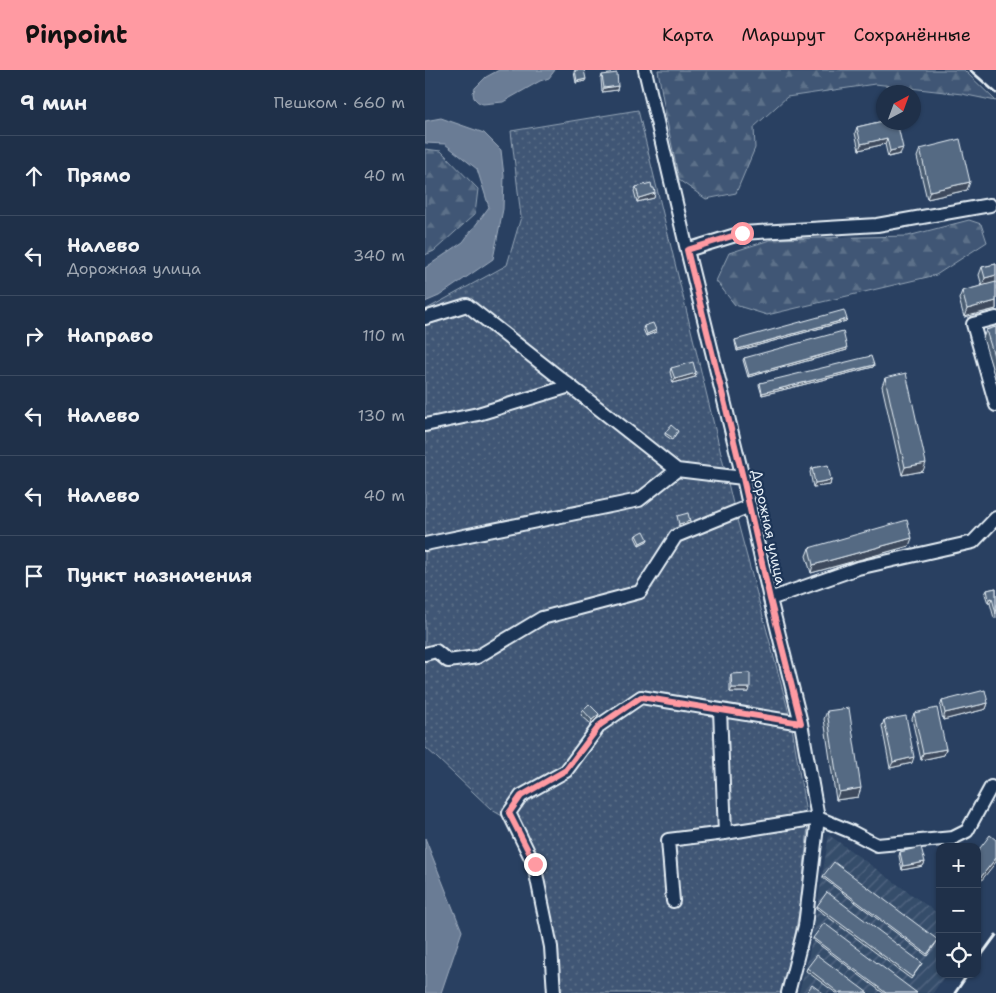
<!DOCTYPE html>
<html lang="ru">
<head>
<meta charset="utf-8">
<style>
  body { margin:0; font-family:"Shantell Sans",sans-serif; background:#273850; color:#f1f3f6 }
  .controls { position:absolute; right:15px; bottom:15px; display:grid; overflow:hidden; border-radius:10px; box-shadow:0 1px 4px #0004 }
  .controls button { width:45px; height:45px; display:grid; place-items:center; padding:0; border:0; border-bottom:1px solid #3c4b61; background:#1f3049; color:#f1f3f6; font:25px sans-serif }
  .compass { position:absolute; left:451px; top:15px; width:45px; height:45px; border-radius:50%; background:#1f3049; box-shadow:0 1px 4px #0004; rotate:41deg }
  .stop { position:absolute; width:15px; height:15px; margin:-11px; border:4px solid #ff9aa2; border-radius:50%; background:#fff }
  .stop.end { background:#ff9aa2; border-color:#fff; box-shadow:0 1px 5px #0008 }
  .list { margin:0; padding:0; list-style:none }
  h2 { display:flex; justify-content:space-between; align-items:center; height:65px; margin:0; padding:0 20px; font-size:21px }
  h2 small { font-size:16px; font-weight:400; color:#a1a9b4 }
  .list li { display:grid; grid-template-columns:32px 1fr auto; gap:15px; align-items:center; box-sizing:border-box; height:80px; padding:0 20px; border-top:1px solid #3c4b61 }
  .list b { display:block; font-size:19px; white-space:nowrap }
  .list p { margin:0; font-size:16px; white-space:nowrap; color:#a1a9b4 }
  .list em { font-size:16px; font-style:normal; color:#a1a9b4 }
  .icon { flex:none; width:28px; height:28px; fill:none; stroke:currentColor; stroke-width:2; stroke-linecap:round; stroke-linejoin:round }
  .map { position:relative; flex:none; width:571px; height:923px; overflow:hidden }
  header { display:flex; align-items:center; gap:30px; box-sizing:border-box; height:70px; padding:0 25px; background:#ff9aa2; color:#111 }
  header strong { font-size:24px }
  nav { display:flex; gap:28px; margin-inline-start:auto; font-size:18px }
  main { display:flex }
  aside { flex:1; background:#1f3049 }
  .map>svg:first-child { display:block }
  .industrial { fill:url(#industrial-furrows) }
  .forest { fill:url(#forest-firs); stroke:#94a4b6 }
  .garden { fill:url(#garden-dots); stroke:#94a4b6 }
  .water { fill:#6b7c95; stroke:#9dabbd }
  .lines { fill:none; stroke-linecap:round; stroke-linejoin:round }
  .minor-casing { stroke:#e8f1f8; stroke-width:16 }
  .minor { stroke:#1d3557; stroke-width:12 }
  .rail { stroke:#e8f1f8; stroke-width:3 }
  .wall { fill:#495b71; stroke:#e8f1f8 }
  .shaded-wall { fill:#3c4a5c; stroke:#e8f1f8 }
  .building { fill:#556a83; stroke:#e8f1f8 }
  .route { stroke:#ff9aa2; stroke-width:6 }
  .labels { text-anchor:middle; stroke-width:4.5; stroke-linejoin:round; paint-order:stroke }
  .street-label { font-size:14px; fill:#e8f1f8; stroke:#1d3557 }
</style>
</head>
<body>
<header>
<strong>Pinpoint</strong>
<nav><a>Карта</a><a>Маршрут</a><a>Сохранённые</a></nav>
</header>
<main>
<aside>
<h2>9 мин<small>Пешком · 660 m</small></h2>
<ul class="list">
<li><svg class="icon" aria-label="ahead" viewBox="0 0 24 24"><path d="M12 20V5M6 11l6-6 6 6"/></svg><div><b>Прямо</b></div><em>40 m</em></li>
<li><svg class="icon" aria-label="left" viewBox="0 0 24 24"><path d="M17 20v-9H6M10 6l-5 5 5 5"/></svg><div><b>Налево</b><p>Дорожная улица</p></div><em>340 m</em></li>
<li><svg class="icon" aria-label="right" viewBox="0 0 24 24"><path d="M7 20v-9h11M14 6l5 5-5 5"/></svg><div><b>Направо</b></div><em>110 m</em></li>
<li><svg class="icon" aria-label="left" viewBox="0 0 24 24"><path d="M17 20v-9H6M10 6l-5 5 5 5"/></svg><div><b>Налево</b></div><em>130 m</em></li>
<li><svg class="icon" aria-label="left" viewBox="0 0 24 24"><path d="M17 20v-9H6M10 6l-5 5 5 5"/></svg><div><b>Налево</b></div><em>40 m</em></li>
<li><svg class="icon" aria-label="arrive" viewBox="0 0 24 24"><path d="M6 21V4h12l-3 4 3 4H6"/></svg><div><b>Пункт назначения</b></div></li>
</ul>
</aside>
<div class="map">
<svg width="571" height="923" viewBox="0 0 571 923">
  <defs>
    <pattern id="industrial-furrows" width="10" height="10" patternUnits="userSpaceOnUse" patternTransform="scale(1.25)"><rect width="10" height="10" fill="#364d6b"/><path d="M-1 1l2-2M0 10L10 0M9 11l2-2" fill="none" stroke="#536781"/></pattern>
    <pattern id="forest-firs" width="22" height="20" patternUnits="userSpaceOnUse" patternTransform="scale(1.25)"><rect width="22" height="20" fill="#415774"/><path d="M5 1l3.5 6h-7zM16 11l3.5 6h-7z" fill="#5c7089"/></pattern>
    <pattern id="garden-dots" width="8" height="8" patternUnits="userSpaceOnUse" patternTransform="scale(1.25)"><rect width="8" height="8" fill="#415774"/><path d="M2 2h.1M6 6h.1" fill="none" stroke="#5c7089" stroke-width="1.8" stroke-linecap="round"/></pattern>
  </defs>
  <rect width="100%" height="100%" fill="#294061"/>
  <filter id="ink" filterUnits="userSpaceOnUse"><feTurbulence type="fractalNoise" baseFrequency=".02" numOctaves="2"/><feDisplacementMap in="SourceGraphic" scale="10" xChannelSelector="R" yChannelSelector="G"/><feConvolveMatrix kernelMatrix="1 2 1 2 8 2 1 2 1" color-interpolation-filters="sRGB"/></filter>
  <g filter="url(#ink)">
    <!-- industrial -->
    <path class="industrial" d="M404,765L515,845V904H521L508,923H374L384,885Z"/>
    <!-- forest -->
    <path class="forest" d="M233,0H539L571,31L537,24L450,14L362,27L329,57L330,78L311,123L281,129L254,110L241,47Z
      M0,79L16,81L53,119L50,144L9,181L0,185Z
      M544,150L556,154L562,172L511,205L342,245L310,235L291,211L304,183L348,169L483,166Z"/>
    <!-- garden -->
    <path class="garden" d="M213,40L310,442L366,651L383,756L376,830L361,916L358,923H132L133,915L101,760L67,740L12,688L0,677V240L82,195L96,147L86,61Z"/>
    <!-- water -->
    <path class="water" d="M74,0H130L124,8L115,11L78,32L58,34L53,32L49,28L48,23L50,18L61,7Z
      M16,48L59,63L76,80L79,106L78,139L68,189L14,226L0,232V198L38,172L64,137L52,99L20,74L0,73V51Z
      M0,768L37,861L16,923H0Z"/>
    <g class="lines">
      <defs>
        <path id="minor" d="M220,0L262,180L318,408L345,529L376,653L393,748L380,856L363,923
          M262,180L317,163L452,155L565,135
          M0,248L42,235L252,400
          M571,248L548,254L571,335
          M0,355L53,344L145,316
          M0,474L214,430L252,400L318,408
          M345,529L433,498L548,472L571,448
          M0,584L11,581L23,591L52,587L117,548L215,522L251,466L325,436
          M295,640L300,763
          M248,831L243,770L300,763L393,748L427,762L452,775L528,768L542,761L566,717
          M129,923L126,877L109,794L84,743L96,726L141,701L175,655L216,627L376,653"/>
      </defs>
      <!-- minor casing -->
      <use href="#minor" class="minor-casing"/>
      <!-- minor -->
      <use href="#minor" class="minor"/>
      <!-- rail -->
      <path class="rail" d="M545,0L571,23
        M552,891L571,865
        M530,923L543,904"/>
    </g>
    <!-- wall -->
    <path class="wall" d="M150,0L160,11L151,13L149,2Z
      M177,5L193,16L192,20L177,22L176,9Z
      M458,51L475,84L463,87L460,74L434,80L430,63L432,57Z
      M495,79L542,120L502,129L492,87Z
      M211,117L227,118L230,123L229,128L212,132L209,121Z
      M571,194V239L539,247L534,229L537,221L557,216L554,205L557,197Z
      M422,249L421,251L312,281L310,272V270Z
      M219,256L231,262L221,266L218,259Z
      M571,257V311L558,268L561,260Z
      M422,280L323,307L318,290L319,288Z
      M449,295L448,297L337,325L334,315L335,313Z
      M246,298L270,307L248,313L245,302Z
      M460,308L498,401L477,405L457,316Z
      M253,361L247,370L240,365V363Z
      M387,398L406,410L405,415L388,417L385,402Z
      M211,465L223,469L222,471L214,475L210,467Z
      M484,476L386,503L381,486L384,478Z
      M571,518V548H569L565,533H563L560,524L562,520Z
      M306,604L324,622H305V608Z
      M517,631L563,633L561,639L518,650L515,637Z
      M158,640L174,644L172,648L166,654L156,645Z
      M402,641L433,727L411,730L399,649Z
      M489,643L521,679L519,685L496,690L487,649Z
      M459,650L487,693L465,698L457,656Z
      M475,782L500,792L498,796L477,800L474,786Z
      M398,806L512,872L502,886L398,808Z
      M392,836L497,893L496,895L486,909L391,838Z
      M388,868L492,923H458L388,870Z
      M382,898L443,923H411L381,901Z"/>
    <!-- shaded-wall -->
    <path class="shaded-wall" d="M161,9L160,11L151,13L152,11Z
      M193,16L192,20L177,22L179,18Z
      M462,68L460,74L434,80L436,74Z
      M478,78L475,84L463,87L465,81Z
      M545,112L542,120L502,129L505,121Z
      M230,123L229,128L212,132L214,128Z
      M571,205V213L557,216L560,208Z
      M571,231V239L539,247L542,239Z
      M422,249L421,251L312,281L313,279Z
      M231,260V262L221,266L222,264Z
      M422,278V280L323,307L324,305Z
      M449,295L448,297L337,325V323Z
      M271,303L270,307L248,313L250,309Z
      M501,393L498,401L477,405L480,397Z
      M406,410L405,415L388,417L390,413Z
      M265,451V453L253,456L254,454Z
      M487,468L484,476L386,503L388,495Z
      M223,469L222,471L214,475L215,473Z
      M567,528L565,533H563L564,529Z
      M307,618H325L324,622H305Z
      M563,633L561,639L518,650L520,643Z
      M174,644L172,648L166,654L167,650Z
      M521,679L519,685L496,690L498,683Z
      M489,687L487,693L465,698L468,692Z
      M436,718L433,727L411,730L414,722Z
      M571,788V792L552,816V812Z
      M500,792L498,796L477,800L478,796Z"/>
    <!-- building -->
    <path class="building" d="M150,0H159L161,9L152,11Z
      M192,3L193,16L179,18L177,5Z
      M458,51V52H472L478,78L465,81L462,68L436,74L432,57Z
      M535,69L545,112L505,121L495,79Z
      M226,113L227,118H229L230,123L214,128L211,117Z
      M571,194V205L560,208L557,197Z
      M571,212V231L542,239L537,221Z
      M419,240L422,249L313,279L310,270Z
      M228,253L231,260L222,264L219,256Z
      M571,257V293L561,260Z
      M418,261L422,278L324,305L319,288Z
      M446,286L449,295L337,323L335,313Z
      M268,292L271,303L250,309L246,298Z
      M481,303L501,393L480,397L460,308Z
      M246,355L253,361L248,368L240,363Z
      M403,395L406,410L390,413L387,398Z
      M263,443L265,451L254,454L252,446Z
      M482,450L487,468L388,495L384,478Z
      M219,461L223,469L215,473L211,465Z
      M571,518V544L567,528L564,529L562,520Z
      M325,603V618H307L306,604Z
      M560,620L563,633L520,643L517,631Z
      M164,634L174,644L167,650L158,640Z
      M424,638L436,718L414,722L402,641Z
      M512,638L521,679L498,683L489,643Z
      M481,646L489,687L468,692L459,650Z
      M565,765L571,770V788L552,812V782Z
      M496,777L500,792L478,796L475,782Z
      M409,792L513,870L502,884L398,806Z
      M402,822L497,893L487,907L392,836Z
      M399,853L492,923H461L388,868Z
      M392,885L443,923H414L382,898Z
      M387,915L398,923H381Z"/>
  </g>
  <g class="lines" filter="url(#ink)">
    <!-- route -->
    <path class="route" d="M110,794L84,743L96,726L141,700L175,655L216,627L376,653L345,529L318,408L262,180L317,163"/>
  </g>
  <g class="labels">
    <!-- street labels -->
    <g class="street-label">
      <text transform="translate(344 457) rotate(78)" y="5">Дорожная улица</text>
    </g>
  </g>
</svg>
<div class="controls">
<button>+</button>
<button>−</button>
<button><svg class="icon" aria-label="locate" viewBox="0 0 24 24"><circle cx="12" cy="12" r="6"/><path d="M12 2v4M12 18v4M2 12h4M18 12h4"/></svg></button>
</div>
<svg class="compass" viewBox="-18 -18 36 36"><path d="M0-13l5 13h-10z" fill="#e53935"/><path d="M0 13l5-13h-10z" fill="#a1a9b4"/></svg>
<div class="stop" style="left:317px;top:163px"></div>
<div class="stop end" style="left:110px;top:794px"></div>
</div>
</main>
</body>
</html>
